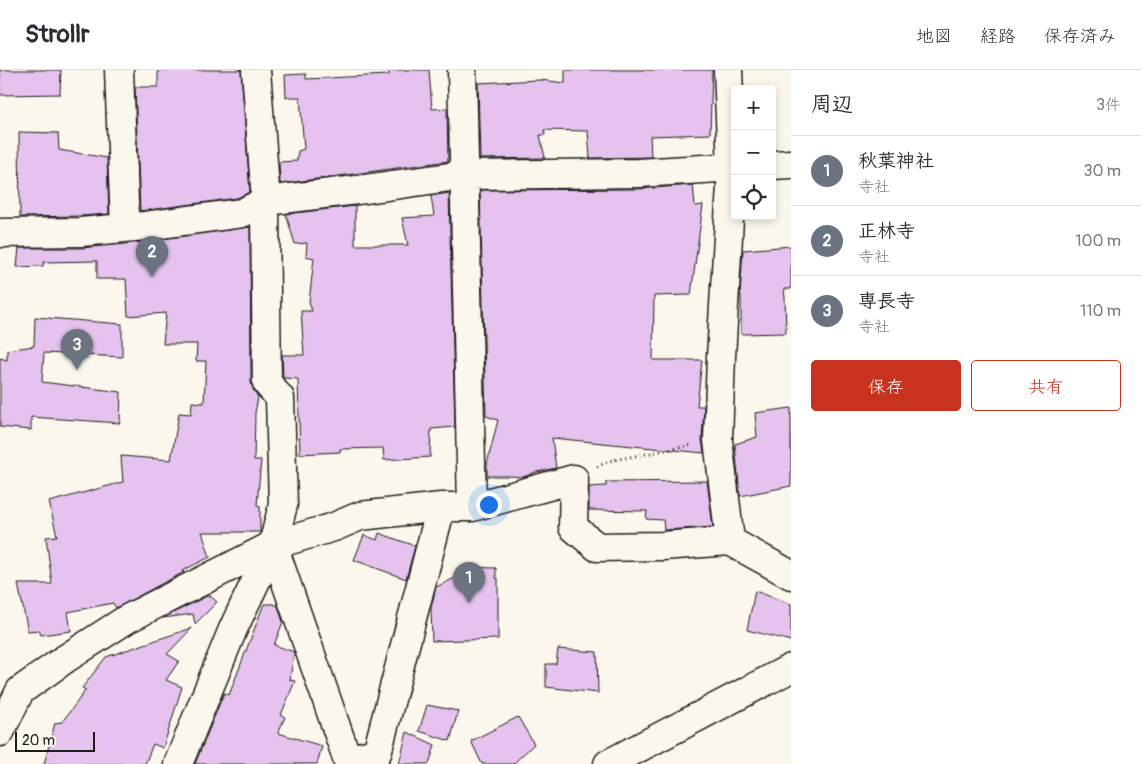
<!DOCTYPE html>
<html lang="ja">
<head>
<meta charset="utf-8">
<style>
  body { margin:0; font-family:Pangolin,"Klee One",sans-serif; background:#f7f7f7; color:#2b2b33 }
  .controls { position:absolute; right:15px; top:15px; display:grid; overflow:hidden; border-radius:5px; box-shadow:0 2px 8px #0003 }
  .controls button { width:45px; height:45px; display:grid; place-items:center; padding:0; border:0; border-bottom:1px solid #e1e1e2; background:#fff; color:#2b2b33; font:25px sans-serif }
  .scale { position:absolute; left:15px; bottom:12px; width:80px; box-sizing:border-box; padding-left:5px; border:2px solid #1c1c1c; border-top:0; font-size:14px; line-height:18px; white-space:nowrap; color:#1c1c1c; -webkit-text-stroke:4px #fbf7ec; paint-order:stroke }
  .you { position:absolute; left:488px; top:434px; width:18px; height:18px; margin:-12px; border:4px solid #fff; border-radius:50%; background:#1a73e8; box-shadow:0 0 0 8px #1a73e833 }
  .badge { display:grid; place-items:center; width:32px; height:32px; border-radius:50%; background:#c8321e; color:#fff; font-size:16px; font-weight:700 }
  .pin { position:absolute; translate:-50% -41px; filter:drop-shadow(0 1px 2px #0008) }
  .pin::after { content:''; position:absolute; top:26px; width:18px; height:15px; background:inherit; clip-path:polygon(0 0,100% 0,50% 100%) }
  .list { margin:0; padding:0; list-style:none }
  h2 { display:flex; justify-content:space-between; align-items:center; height:65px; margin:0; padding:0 20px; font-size:21px }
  h2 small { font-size:16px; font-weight:400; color:#7c7c81 }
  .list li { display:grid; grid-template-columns:32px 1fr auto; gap:15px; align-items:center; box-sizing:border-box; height:70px; padding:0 20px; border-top:1px solid #e1e1e2 }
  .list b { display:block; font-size:19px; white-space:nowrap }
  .list p { margin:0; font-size:16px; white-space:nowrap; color:#7c7c81 }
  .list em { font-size:16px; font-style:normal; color:#7c7c81 }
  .actions { display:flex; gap:10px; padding:15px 20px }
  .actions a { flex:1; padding:11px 0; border:1px solid #c8321e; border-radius:5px; text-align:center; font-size:18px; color:#c8321e }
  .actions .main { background:#c8321e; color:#fff }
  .icon { flex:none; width:28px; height:28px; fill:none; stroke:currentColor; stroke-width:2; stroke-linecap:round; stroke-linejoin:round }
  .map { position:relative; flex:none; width:791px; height:694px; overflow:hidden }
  header { display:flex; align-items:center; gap:30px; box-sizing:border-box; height:70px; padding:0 25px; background:#fff; border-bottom:1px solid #e1e1e2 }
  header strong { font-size:24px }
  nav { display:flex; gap:28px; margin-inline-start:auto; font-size:18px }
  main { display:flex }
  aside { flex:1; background:#fff }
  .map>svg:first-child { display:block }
  .building { fill:#e6c3ee; stroke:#1c1c1c }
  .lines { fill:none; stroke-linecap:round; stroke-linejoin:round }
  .minor-casing { stroke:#1c1c1c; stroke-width:31 }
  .path { stroke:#1c1c1c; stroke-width:3; stroke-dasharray:1 4; stroke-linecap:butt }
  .minor { stroke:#fbf7ec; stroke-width:28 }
</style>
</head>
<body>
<header>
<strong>Strollr</strong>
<nav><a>地図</a><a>経路</a><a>保存済み</a></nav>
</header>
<main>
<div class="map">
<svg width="791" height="694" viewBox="0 0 791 694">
  <rect width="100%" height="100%" fill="#fbf7ec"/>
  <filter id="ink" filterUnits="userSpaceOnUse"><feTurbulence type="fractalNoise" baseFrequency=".02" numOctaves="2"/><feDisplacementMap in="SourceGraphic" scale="10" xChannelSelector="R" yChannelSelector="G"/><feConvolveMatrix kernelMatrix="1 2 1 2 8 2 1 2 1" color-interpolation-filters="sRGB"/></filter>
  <g filter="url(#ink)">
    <!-- building -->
    <path class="building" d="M0,0H61L60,24L0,25Z
      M158,0H241L250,122L237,128L140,141L135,17H158Z
      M389,0H429L432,39L447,38L448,91L280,114L279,92L297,91L298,81L304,79L300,27H286L285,5L306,4V9L389,5Z
      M565,0H712L710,64L650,66L651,87L590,88L588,61L544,60L545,65H540L545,88L480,89L478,13L540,10L565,13Z
      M19,62L58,63L59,80L107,88L109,144L80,146L20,147Z
      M693,115L695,136L703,135L691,225L654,226L653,290H702L697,336H704L702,370L704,383L552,368L556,398L532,403V404L523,407L510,406H487V394L498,350L486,346L480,120L639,119Z
      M449,123L455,357L431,359L430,387L384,390L383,378L340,379V382L300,384L298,309L284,308L283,307L282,285H304L301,241H312L309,232L314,188L306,186L307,173L295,174L286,144L355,136V175H408L402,148L434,146L431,126Z
      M250,157L251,313L255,323L258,327L255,343L254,390H261L257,435L260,436V462H202L210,487L182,501L184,502L116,538L113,533L68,542L71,561L41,565L39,560L28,561L18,514H52L46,467L57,466L49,432L123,412L121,386L171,390L179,343L191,344L192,332L204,333L206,291H196L197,274H163L166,243L128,246L126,209H97V191L44,192L43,196L17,197L19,178H81L126,174L244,158Z
      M791,176V219H784L785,228L786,263L741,264V225H740L743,180Z
      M35,247L122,254V287L44,283L42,312L121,322L120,353L31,347V360L0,357V288L7,290V280L34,276Z
      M791,338V416L740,426L735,374L757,367L755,343Z
      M707,411L713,457L664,460L663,450L646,449L647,441L589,440V417L606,416V412Z
      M379,463L415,476L406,509L354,490L364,465L377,470Z
      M459,497L496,498V508H498V569L432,571L431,538L436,517L457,507Z
      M755,521L791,534V571L747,560Z
      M209,525L217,532L195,554L193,544L163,548Z
      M264,534H273L278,536L283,552L274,575L294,582L290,610L295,611L281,645L285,647L278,663L322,676L317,694H195L224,623L229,625Z
      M192,558L167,584L179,591L166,610L182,617L163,678L153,674L145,694H44L55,653L62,652L86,620L82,618L106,587Z
      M558,579L597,582L598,623L546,617V594H556Z
      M427,635L458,641L450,671L419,661Z
      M518,647L534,674L513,694H482L471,671Z
      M407,662L435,675L429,694H399Z"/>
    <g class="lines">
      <defs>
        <path id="minor" d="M119,0L125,158
          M462,0L472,437
          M728,0L732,98L721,287L718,370L730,471
          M772,95L791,94
          M0,163L81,162L145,156L242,143L266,131L365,119L464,105L639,103L735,97
          M273,475L349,694
          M0,662L20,621L65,589L127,549L273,475L334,457L360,446L441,437H472L574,409L573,457L597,477L662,476L730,471L791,505
          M348,689L377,683L441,437
          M178,694L233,559L273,475L283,435L280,328L267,313L265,140L266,131L256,0
          M608,694L791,598"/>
      </defs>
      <!-- minor casing -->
      <use href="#minor" class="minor-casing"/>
      <!-- path -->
      <path class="path" d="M597,397L609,391L693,375"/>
      <!-- minor -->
      <use href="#minor" class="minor"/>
    </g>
  </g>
</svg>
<div class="controls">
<button>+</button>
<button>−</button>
<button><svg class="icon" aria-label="locate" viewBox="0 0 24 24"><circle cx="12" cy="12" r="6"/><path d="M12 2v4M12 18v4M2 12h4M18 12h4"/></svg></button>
</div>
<div class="scale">20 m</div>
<div class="you"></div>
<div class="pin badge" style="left:469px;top:533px;background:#6b7280">1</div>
<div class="pin badge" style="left:152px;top:207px;background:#6b7280">2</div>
<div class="pin badge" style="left:77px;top:300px;background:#6b7280">3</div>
</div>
<aside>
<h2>周辺<small>3件</small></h2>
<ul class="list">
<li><span class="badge" style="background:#6b7280">1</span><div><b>秋葉神社</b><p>寺社</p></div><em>30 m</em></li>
<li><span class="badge" style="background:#6b7280">2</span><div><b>正林寺</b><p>寺社</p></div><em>100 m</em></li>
<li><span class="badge" style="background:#6b7280">3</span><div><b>専長寺</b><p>寺社</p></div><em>110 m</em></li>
</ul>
<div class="actions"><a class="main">保存</a><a>共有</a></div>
</aside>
</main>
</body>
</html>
